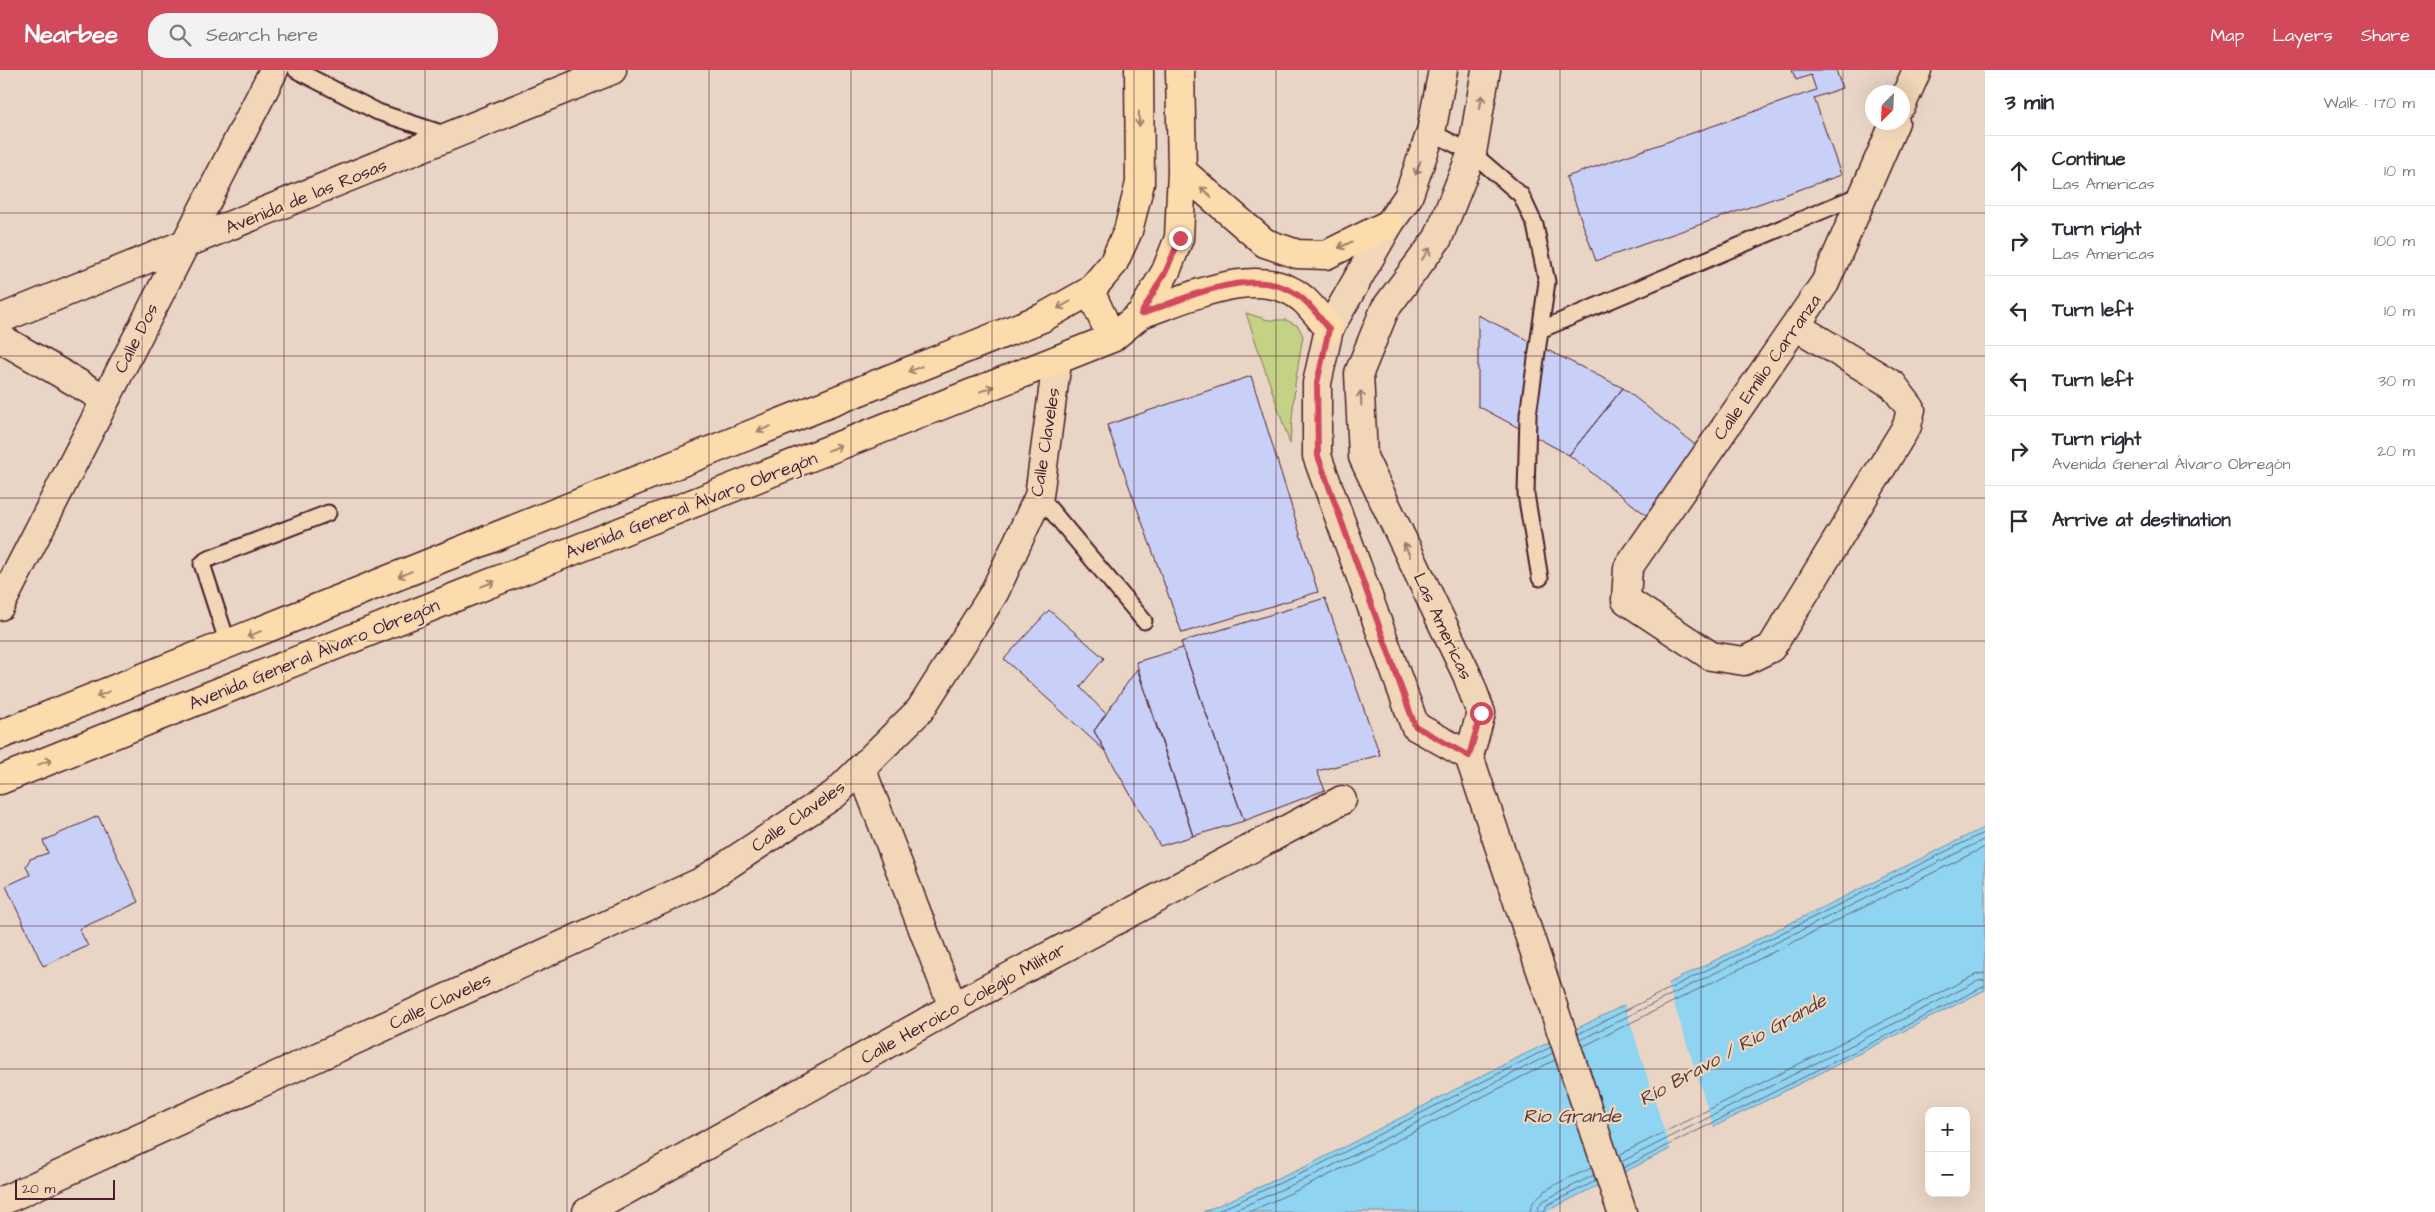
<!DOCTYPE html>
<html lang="en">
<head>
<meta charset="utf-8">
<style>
  body { margin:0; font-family:"Architects Daughter",sans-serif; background:#f2f2f3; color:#2b2b33 }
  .controls { position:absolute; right:15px; bottom:15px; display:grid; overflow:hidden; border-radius:10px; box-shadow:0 5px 20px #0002 }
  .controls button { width:45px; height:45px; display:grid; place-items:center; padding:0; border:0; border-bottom:1px solid #e1e1e2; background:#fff; color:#2b2b33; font:25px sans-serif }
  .compass { position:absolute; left:1865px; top:15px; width:45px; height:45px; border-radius:50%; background:#fff; box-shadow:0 5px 20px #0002; rotate:204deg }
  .scale { position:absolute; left:15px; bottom:12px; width:100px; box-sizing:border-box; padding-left:5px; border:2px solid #4a1f2b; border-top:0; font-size:14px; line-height:18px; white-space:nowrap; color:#4a1f2b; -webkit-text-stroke:4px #f1d6b8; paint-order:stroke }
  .stop { position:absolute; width:15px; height:15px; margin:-11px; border:4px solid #d1495b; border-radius:50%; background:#fff }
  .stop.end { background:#d1495b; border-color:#fff; box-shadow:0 1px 5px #0008 }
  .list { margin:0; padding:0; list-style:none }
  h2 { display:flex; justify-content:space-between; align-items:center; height:65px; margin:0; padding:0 20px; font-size:21px }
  h2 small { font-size:16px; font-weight:400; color:#7c7c81 }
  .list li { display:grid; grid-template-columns:32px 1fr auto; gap:15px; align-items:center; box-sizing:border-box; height:70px; padding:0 20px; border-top:1px solid #e1e1e2 }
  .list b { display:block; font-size:19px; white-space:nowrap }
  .list p { margin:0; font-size:16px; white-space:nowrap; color:#7c7c81 }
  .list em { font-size:16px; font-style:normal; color:#7c7c81 }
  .icon { flex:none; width:28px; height:28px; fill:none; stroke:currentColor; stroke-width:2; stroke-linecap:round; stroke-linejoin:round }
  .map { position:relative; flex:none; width:1985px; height:1142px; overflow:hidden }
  header { display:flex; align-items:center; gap:30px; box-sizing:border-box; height:70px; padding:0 25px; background:#d1495b; color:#fff }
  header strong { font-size:24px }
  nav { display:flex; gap:28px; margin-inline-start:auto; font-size:18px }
  .search { width:350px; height:45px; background:#f2f2f3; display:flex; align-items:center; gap:12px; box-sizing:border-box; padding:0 18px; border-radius:20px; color:#7c7c81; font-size:19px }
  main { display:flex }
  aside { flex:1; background:#fff }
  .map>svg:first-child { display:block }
  .green { fill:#c4d286; stroke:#877858 }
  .water { fill:#8fd4f1; stroke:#738ca2 }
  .pier { fill:#e9d5c5 }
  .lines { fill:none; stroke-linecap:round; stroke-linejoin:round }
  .shore { stroke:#66677a; stroke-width:1 }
  .building { fill:#c9d0f8; stroke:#4a1f2b }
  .service-casing { stroke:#4a1f2b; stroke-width:19 }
  .minor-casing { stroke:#4a1f2b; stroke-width:31 }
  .secondary-casing { stroke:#4a1f2b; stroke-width:31 }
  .primary-casing { stroke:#4a1f2b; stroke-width:31 }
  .service { stroke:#f1d6b8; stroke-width:15 }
  .minor { stroke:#f1d6b8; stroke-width:28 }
  .secondary { stroke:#f1d6b8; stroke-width:28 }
  .primary { stroke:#fcdcac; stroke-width:28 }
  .oneway { stroke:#9e7a72 }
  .oneway2 { stroke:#a37e6c }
  .route { stroke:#d1495b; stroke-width:6 }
  .grid { fill:none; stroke:#4a1f2b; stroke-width:1; stroke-opacity:0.55 }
  .labels { text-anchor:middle; stroke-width:4.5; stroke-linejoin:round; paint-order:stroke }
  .street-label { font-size:18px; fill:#4a1f2b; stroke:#f1d6b8 }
  .water-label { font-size:19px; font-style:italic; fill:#543a49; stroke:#f1d6b8 }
</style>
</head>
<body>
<header>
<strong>Nearbee</strong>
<div class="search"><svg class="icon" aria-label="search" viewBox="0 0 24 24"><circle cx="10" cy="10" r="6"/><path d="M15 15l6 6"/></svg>Search here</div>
<nav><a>Map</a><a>Layers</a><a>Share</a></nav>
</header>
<main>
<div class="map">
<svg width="1985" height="1142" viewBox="0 0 1985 1142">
  <rect width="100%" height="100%" fill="#e9d5c5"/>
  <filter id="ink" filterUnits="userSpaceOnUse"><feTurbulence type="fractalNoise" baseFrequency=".02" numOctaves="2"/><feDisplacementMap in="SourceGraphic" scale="10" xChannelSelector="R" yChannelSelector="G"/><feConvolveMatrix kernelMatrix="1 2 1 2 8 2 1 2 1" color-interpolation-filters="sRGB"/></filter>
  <g filter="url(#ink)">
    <!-- green -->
    <path class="green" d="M1246,243L1268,250H1286L1298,256L1303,266L1295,314L1290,374Z"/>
    <!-- water -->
    <path class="water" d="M1985,757V920L1545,1142H1203L1307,1096L1507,993Z"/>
    <!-- pier -->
    <path class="pier" d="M1667,912L1715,1061L1671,1082L1624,933Z"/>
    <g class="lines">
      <!-- shore -->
      <path class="shore" d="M1578,964L1985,762
        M1580,970L1985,769
        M1582,977L1985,777
        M1619,1085L1975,905L1985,903
        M1621,1092L1978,911L1985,910
        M1623,1098L1985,916
        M1215,1142L1309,1100L1551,977
        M1230,1142L1312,1106L1553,983
        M1249,1142L1315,1112L1555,990
        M1530,1142C1531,1120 1574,1107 1591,1098
        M1538,1142L1539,1135L1543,1131L1594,1105
        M1544,1142L1547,1135L1596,1111"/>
    </g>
    <!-- building -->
    <path class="building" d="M1792,0H1836L1842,18L1814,28L1841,105L1596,191L1566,107L1816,20L1811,5L1796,10Z
      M1478,245L1623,318L1569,385L1478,336Z
      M1251,306L1318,522L1182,563L1107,355Z
      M1623,318L1703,381L1650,448L1569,385Z
      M1325,528L1380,685L1317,701L1325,720L1244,751L1181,572Z
      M1049,540L1104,588L1080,617L1106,644L1094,661L1106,682L1004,589Z
      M1183,578L1244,751L1193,766L1136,592Z
      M1137,599L1193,766L1160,776L1094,661Z
      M98,746L139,832L79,859L88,876L43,896L6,816L30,805L26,796L30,789L48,783L43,771Z"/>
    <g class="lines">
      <defs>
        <path id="service" d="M296,0L378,42L450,66
          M1431,62L1472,83L1521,125L1535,155L1547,212L1528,345L1526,424L1540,508
          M1540,260L1862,124
          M1039,426L1144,551
          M228,574L202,494L206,490L328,443"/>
        <path id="minor" d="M1902,34L1917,0
          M0,249L612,0
          M1796,256L1893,315L1911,339L1907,356L1771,578L1744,591L1711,586L1626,530L1628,498L1825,213L1895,52
          M0,268L105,329
          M0,536L274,0
          M861,698L953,937
          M0,1132L703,811L835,724L920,640L994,523L1039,426L1057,291
          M587,1142L953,937L1342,730"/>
        <path id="secondary" d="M1443,0L1431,62L1408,127L1389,154L1329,259L1317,313V386L1415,656L1469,686
          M1469,686L1481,643L1467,605L1363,387L1359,303L1385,239L1438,168L1472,83L1486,0
          M1469,686L1622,1142"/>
        <path id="primary" d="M1182,101L1265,173L1297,184L1326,185L1389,154
          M1090,221L1112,268
          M1141,244C1188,228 1260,192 1303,229C1313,238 1321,249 1329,259
          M0,665L1042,248L1090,221L1113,194L1128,161L1140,113L1139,0
          M0,710L463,524L1112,268L1141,244L1166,201L1179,168L1182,101L1180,0"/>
      </defs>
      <!-- service casing -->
      <use href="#service" class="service-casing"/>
      <!-- minor casing -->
      <use href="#minor" class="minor-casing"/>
      <!-- secondary casing -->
      <use href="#secondary" class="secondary-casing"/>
      <!-- primary casing -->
      <use href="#primary" class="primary-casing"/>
      <!-- service -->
      <use href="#service" class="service"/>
      <!-- minor -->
      <use href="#minor" class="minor"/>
      <!-- secondary -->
      <use href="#secondary" class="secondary"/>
      <!-- primary -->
      <use href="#primary" class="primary"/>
    </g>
    <!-- one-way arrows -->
    <defs><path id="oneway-shaft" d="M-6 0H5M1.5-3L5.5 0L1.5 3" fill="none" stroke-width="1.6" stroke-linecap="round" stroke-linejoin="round" transform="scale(1.25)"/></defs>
    <g class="oneway">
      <use href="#oneway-shaft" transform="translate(1481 32) rotate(-80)"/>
      <use href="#oneway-shaft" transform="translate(1418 98) rotate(110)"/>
      <use href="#oneway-shaft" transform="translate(1426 184) rotate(-53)"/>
      <use href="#oneway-shaft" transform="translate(1361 328) rotate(-93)"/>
      <use href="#oneway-shaft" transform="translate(1407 480) rotate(-115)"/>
    </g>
    <g class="oneway2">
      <use href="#oneway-shaft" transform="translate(1139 49) rotate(90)"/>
      <use href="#oneway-shaft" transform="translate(1206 122) rotate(-139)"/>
      <use href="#oneway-shaft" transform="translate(1345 175) rotate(154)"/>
      <use href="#oneway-shaft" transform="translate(1064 235) rotate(151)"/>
      <use href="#oneway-shaft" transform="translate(915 299) rotate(158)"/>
      <use href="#oneway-shaft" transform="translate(987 319) rotate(-21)"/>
      <use href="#oneway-shaft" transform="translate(764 359) rotate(158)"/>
      <use href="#oneway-shaft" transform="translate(835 378) rotate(-21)"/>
      <use href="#oneway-shaft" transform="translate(405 504) rotate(158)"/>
      <use href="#oneway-shaft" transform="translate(488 514) rotate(-21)"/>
      <use href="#oneway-shaft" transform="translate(254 564) rotate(158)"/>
      <use href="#oneway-shaft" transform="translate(103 624) rotate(158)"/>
      <use href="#oneway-shaft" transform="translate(45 692) rotate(-22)"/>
    </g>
  </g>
  <g class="lines" filter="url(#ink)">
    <!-- route -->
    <path class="route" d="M1180,168L1166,201L1141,244C1188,228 1259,191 1303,229C1313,238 1321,249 1329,259L1317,313L1318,386L1415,656L1469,686L1481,643"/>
  </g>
  <!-- grid -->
  <path class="grid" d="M142,0V1142M284,0V1142M425,0V1142M567,0V1142M709,0V1142M851,0V1142M992,0V1142M1134,0V1142M1276,0V1142M1418,0V1142M1560,0V1142M1701,0V1142M1843,0V1142M0,143H1985M0,286H1985M0,428H1985M0,571H1985M0,714H1985M0,856H1985M0,999H1985"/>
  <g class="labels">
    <!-- street labels -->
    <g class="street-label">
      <text transform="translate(306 126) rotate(-22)" y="6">Avenida de las Rosas</text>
      <text transform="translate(136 268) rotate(-63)" y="6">Calle Dos</text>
      <text transform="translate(1767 297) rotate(-55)" y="6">Calle Emilio Carranza</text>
      <text transform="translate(1045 372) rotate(-81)" y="6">Calle Claveles</text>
      <text transform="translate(691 435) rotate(-21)" y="6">Avenida General Álvaro Obregón</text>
      <text transform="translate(1443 556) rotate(65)" y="6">Las Americas</text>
      <text transform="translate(314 584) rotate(-22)" y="6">Avenida General Álvaro Obregón</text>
      <text transform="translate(798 746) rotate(-35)" y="6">Calle Claveles</text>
      <text transform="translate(440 931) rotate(-25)" y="6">Calle Claveles</text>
      <text transform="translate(963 933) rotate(-29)" y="6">Calle Heroico Colegio Militar</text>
    </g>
    <!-- water labels -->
    <g class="water-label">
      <text transform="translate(1732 979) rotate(-29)" y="7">Río Bravo / Rio Grande</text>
      <text x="1572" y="1052">Rio Grande</text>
    </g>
  </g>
</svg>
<div class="controls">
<button>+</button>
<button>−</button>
</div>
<svg class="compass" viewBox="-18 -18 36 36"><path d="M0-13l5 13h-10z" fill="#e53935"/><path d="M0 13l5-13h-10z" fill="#7c7c81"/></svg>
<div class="scale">20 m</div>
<div class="stop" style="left:1481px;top:643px"></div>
<div class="stop end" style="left:1180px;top:168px"></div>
</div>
<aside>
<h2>3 min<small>Walk · 170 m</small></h2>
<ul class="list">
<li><svg class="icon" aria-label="ahead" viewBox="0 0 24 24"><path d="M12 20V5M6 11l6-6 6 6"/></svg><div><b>Continue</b><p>Las Americas</p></div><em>10 m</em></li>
<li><svg class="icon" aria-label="right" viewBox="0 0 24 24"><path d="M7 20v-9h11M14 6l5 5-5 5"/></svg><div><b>Turn right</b><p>Las Americas</p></div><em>100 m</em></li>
<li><svg class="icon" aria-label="left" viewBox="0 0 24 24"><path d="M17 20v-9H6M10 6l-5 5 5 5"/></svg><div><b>Turn left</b></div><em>10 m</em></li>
<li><svg class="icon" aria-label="left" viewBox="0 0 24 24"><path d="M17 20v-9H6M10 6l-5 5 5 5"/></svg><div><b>Turn left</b></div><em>30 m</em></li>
<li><svg class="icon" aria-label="right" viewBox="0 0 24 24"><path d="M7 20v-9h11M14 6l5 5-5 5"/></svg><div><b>Turn right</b><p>Avenida General Álvaro Obregón</p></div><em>20 m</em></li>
<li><svg class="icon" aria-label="arrive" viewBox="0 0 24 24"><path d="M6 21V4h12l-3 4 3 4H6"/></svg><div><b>Arrive at destination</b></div></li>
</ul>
</aside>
</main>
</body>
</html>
